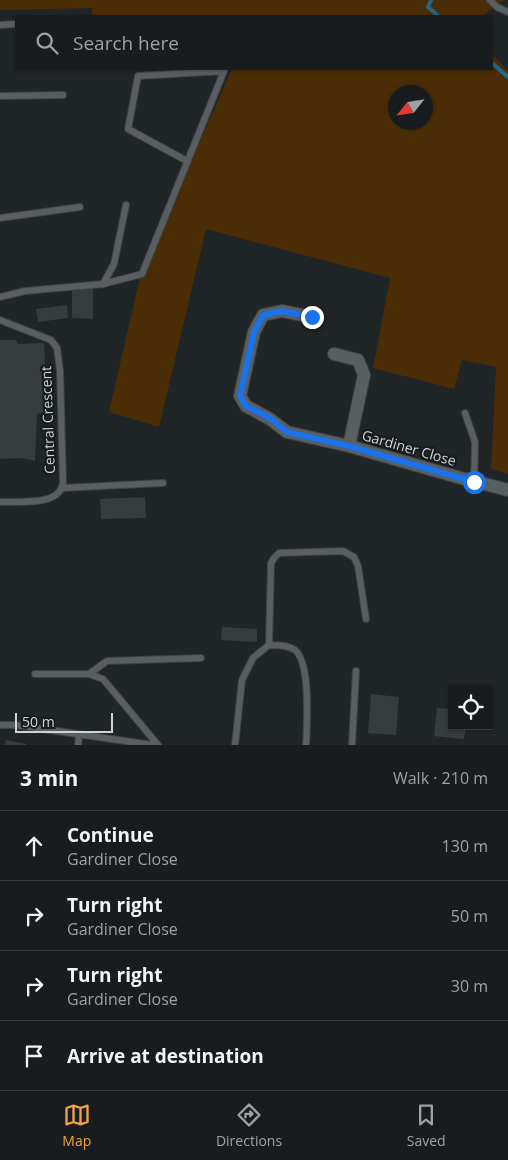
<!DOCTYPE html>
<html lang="en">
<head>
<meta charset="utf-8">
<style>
  body { margin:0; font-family:"Open Sans",sans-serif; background:#212527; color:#f1f3f6 }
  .controls { position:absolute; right:15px; bottom:15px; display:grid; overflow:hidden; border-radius:0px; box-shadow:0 1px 4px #0004 }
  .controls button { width:45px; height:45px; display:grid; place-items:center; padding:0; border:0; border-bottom:1px solid #363a3c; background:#181c1e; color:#f1f3f6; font:25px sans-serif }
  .compass { position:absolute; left:388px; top:85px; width:45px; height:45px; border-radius:50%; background:#181c1e; box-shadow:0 1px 4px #0004; rotate:240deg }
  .scale { position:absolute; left:15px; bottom:12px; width:98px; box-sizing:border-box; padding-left:5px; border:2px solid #d1d4d6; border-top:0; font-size:14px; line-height:18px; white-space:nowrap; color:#d1d4d6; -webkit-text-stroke:4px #171c1e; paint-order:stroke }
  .stop { position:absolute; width:15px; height:15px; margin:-11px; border:4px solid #1a73e8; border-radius:50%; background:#fff }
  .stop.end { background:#1a73e8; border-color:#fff; box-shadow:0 1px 5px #0008 }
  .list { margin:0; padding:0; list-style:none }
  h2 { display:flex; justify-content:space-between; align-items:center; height:65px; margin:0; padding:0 20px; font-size:21px }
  h2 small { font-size:16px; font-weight:400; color:#9fa1a4 }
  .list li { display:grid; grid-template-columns:32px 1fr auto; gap:15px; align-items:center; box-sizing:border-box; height:70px; padding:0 20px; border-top:1px solid #363a3c }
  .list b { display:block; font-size:19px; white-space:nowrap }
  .list p { margin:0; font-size:16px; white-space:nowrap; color:#9fa1a4 }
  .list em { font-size:16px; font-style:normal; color:#9fa1a4 }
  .icon { flex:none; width:28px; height:28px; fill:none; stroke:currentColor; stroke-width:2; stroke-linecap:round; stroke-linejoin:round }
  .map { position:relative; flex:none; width:508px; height:745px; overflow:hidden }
  .search { position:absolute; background:#181c1e; box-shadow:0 1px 4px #0004; left:15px; right:15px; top:15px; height:55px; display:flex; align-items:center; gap:12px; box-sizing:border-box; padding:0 18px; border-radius:0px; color:#9fa1a4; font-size:19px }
  .sheet { height:345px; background:#181c1e }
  nav { display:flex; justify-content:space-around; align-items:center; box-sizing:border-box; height:70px; border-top:1px solid #363a3c; background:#181c1e; font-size:14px; color:#9fa1a4 }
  nav a { display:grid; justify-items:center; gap:2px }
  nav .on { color:#f3a442 }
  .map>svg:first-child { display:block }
  .green { fill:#4a2d05; fill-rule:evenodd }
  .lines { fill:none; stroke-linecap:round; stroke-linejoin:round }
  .stream { stroke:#25678a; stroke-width:4 }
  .building { fill:#373c3f }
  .service-casing { stroke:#3e4144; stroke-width:8 }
  .minor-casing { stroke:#3e4144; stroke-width:14 }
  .service { stroke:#595e62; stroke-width:6 }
  .minor { stroke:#595e62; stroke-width:12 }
  .route { stroke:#1a73e8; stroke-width:6 }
  .labels { text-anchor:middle; stroke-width:4.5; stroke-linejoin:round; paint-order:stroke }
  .street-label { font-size:14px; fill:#d1d4d6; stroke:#171c1e }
</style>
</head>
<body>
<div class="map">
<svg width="508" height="745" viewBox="0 0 508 745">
  <rect width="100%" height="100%" fill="#202528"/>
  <!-- green -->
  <path class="green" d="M0,0H504L482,16H92V8L0,10Z
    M492,53L508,71V474L491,469L496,367L462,360L454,389L373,368L390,278L206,229L159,427L109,412L140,277L232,69H492ZM396,92H426V122H396Z"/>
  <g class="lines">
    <!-- stream -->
    <path class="stream" d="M431,0L428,7L438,16
      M492,63L508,77"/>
  </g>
  <!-- building -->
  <path class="building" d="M72,289H93V319L72,318Z
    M67,305L68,318L38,322L36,309Z
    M0,340H16L18,344L44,343L47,412L37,414L35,461L21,458L0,459Z
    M145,497L146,518L101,519L100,499Z
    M222,627L257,629V642L221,640Z
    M371,694L399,697L396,735L368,733Z
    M437,708L452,709V726H466L464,739L434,736Z
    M6,740L26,744V745H5Z"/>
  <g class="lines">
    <defs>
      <path id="service" d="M490,0L497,7L508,12
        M0,25L16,24
        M0,96L63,95
        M0,218L80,207
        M103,284L114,264L126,205
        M0,297L25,291L103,284L142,274L224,71L138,76L128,129L187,161
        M0,320L51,340L57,348L60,371L63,482C61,507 18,501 0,502
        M465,413L475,442L474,482
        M62,488L163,483
        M269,645C277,645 288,645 295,650C311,663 307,725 306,745
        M35,674H89L103,679L158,745
        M89,674L107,661L201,658
        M0,725H16L152,745
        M78,745L79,734
        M235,745L242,680L253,658L269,645L271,563L274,558L279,553L343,551L354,557L358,566L366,619
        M352,745L356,671"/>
      <path id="minor" d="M312,317L282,311L263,315L254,332L240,396L246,406L270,419L287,432L349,446L461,478L508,490
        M334,354L358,360L364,375L349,446"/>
    </defs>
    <!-- service casing -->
    <use href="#service" class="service-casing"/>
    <!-- minor casing -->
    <use href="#minor" class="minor-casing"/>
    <!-- service -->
    <use href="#service" class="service"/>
    <!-- minor -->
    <use href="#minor" class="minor"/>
  </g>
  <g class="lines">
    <!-- route -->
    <path class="route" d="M312,317L282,311L263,315L254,332L240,396L246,406L270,418L287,432L349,446L474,482"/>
  </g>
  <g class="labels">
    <!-- street labels -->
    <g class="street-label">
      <text transform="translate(48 420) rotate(-92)" y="5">Central Crescent</text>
      <text transform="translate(409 448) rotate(16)" y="5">Gardiner Close</text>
    </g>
  </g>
</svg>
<div class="controls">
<button><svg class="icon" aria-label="locate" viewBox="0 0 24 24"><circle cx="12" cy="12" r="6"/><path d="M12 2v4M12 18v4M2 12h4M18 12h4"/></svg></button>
</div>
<svg class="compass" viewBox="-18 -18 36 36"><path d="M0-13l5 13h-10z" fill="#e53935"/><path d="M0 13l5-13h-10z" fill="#9fa1a4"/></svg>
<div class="scale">50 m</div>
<div class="stop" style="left:474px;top:482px"></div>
<div class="stop end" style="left:312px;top:317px"></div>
<div class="search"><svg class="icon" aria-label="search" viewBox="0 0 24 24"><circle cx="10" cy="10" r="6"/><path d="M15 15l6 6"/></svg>Search here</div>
</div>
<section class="sheet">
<h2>3 min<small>Walk · 210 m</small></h2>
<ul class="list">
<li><svg class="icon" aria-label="ahead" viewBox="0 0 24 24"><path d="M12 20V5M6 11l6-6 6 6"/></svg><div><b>Continue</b><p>Gardiner Close</p></div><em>130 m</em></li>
<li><svg class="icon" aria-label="right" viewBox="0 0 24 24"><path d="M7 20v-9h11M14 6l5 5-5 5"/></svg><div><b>Turn right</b><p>Gardiner Close</p></div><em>50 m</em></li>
<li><svg class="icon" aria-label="right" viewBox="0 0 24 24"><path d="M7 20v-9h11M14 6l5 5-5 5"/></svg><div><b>Turn right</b><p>Gardiner Close</p></div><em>30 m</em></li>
<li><svg class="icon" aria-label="arrive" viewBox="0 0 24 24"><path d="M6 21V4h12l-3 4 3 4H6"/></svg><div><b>Arrive at destination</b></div></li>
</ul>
</section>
<nav>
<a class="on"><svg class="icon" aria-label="map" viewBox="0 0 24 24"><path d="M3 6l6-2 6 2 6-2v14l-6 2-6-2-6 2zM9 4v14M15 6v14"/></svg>Map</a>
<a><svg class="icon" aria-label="directions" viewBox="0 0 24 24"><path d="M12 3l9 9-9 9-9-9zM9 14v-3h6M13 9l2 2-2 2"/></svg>Directions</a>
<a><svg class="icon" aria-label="saved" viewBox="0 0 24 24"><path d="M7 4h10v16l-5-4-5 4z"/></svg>Saved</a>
</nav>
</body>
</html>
